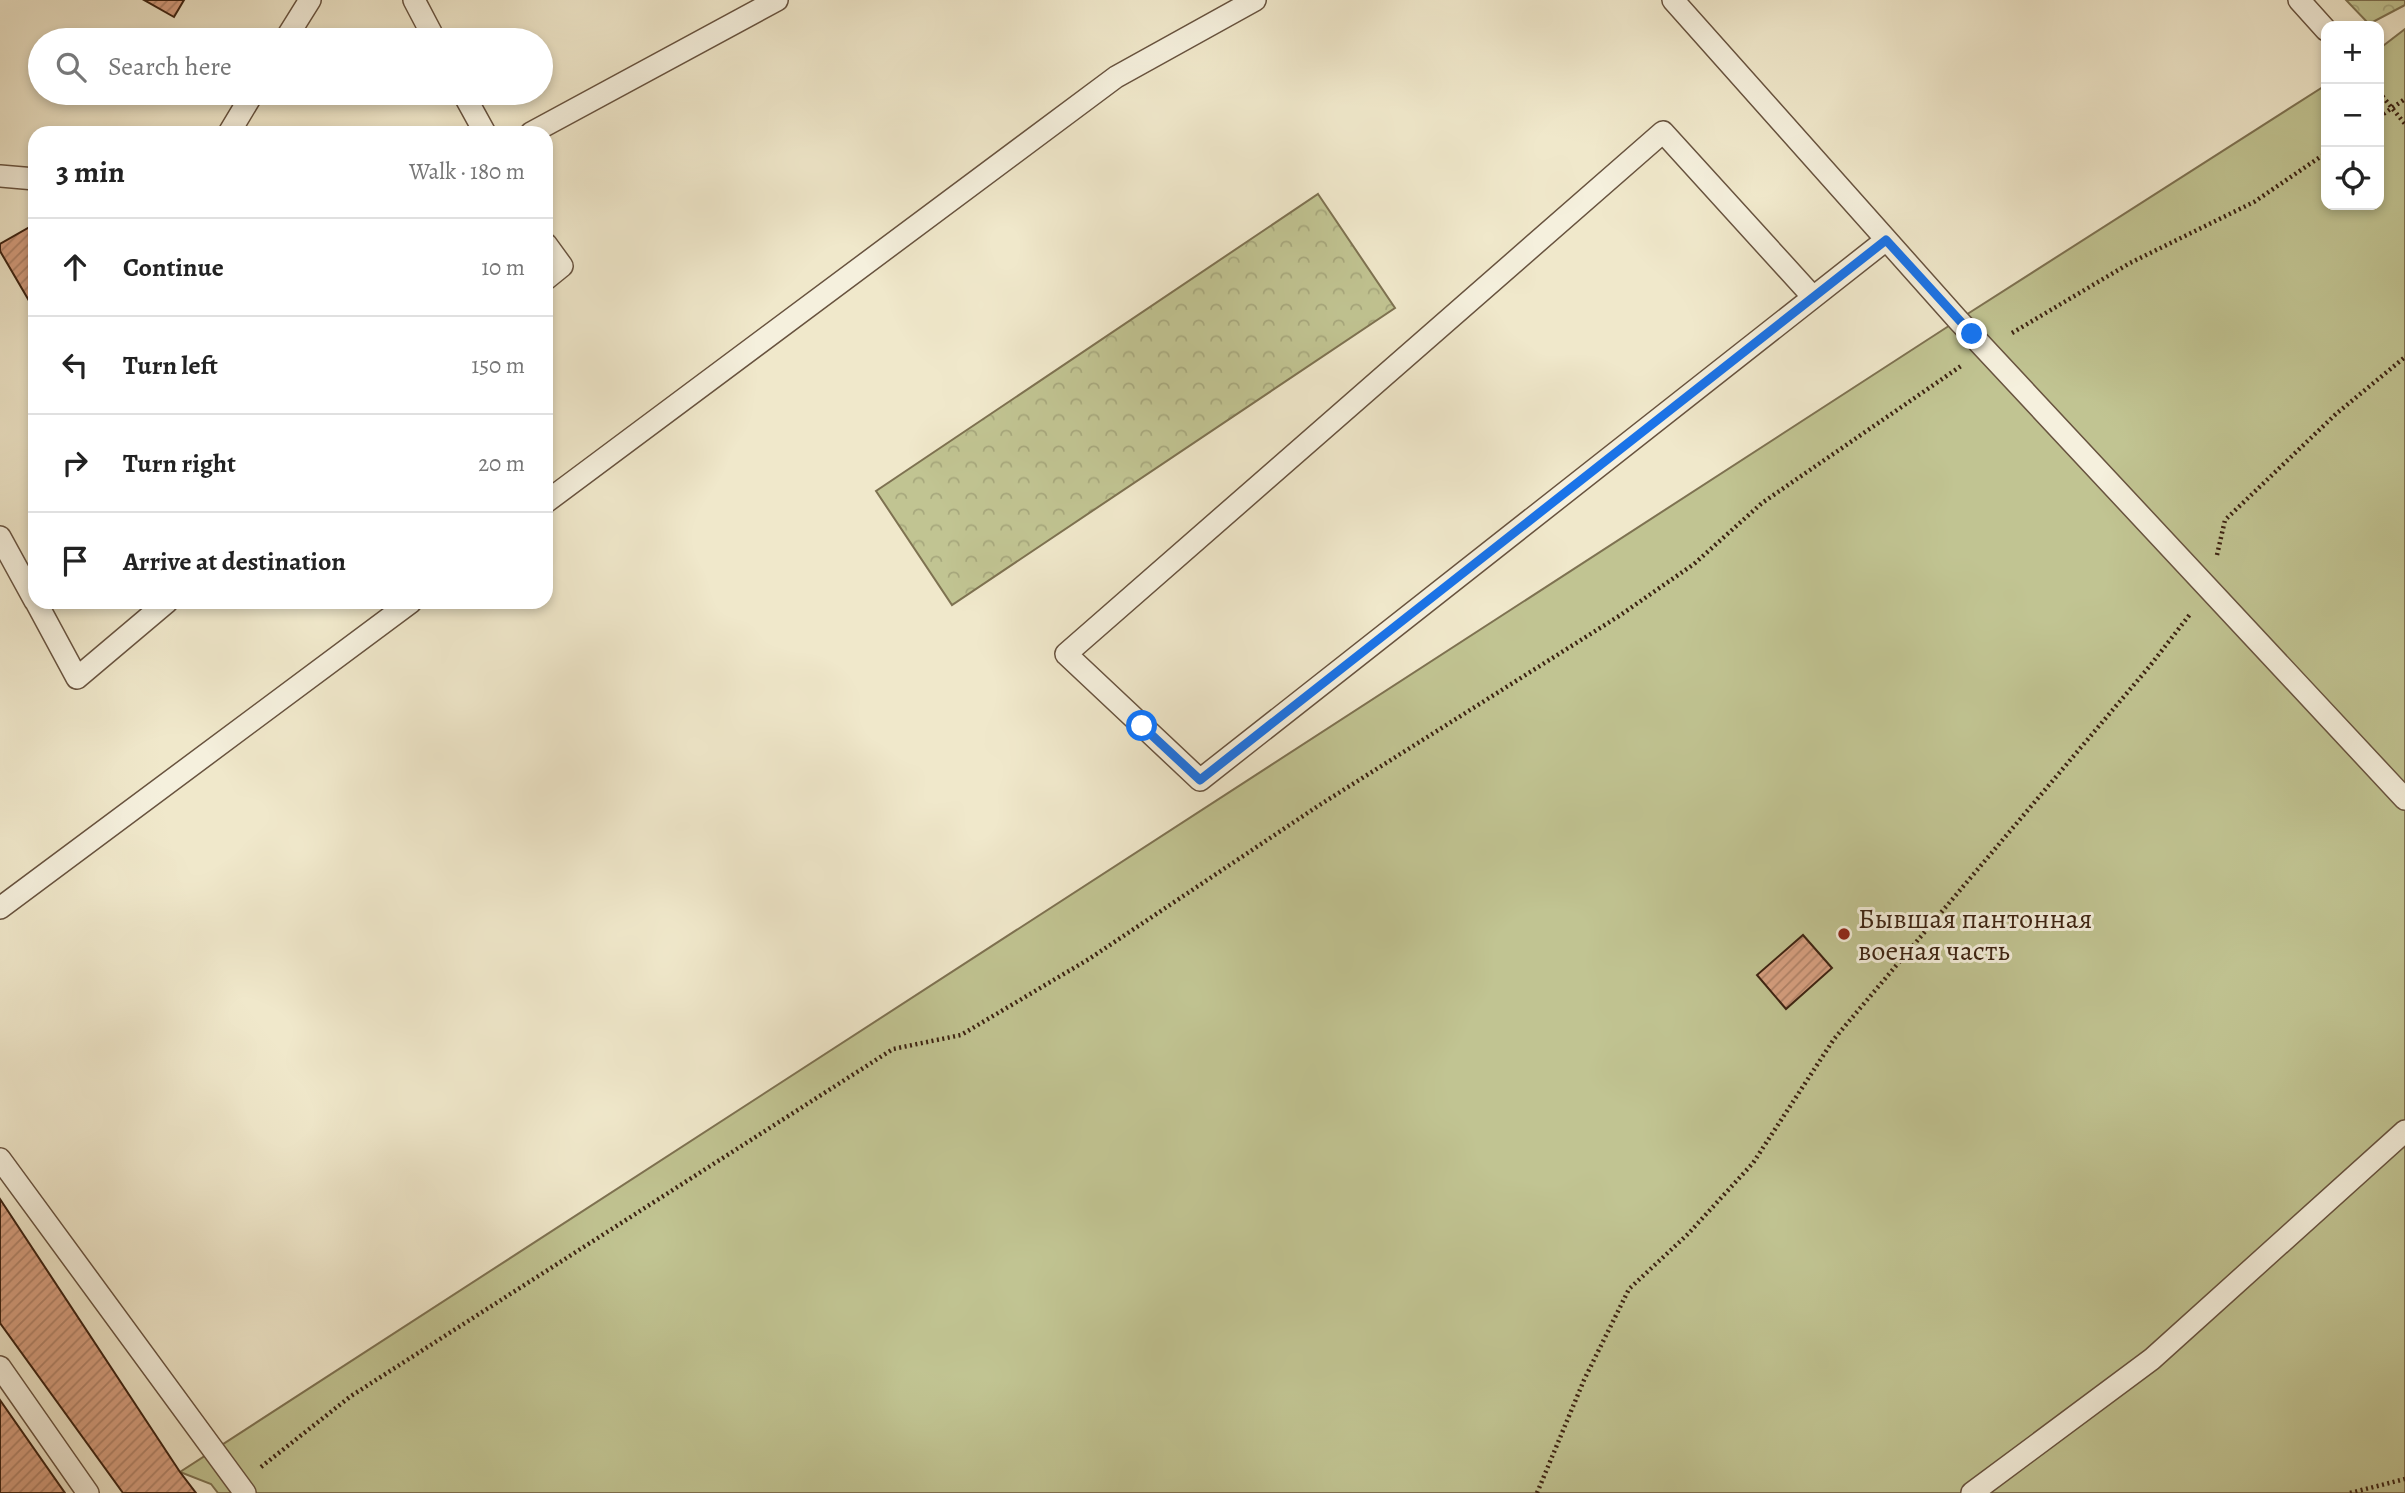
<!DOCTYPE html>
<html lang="en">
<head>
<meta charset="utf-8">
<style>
  body { margin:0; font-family:Alegreya,serif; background:#f6f6f6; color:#222 }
  .controls { position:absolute; right:21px; top:21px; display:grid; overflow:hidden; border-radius:14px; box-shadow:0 4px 10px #0003 }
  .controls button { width:63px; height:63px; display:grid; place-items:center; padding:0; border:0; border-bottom:2px solid #e0e0e0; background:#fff; color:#222; font:35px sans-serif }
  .stop { position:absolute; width:21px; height:21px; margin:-16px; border:5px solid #1a73e8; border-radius:50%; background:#fff }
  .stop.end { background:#1a73e8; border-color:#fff; box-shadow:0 2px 7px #0008 }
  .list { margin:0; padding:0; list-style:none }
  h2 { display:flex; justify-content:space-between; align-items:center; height:91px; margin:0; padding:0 28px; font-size:30px }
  h2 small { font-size:23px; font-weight:400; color:#767676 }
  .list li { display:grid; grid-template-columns:46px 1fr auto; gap:21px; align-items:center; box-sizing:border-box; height:98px; padding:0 28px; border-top:2px solid #e0e0e0 }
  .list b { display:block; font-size:26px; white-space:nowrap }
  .list em { font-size:23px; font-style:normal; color:#767676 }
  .icon { flex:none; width:38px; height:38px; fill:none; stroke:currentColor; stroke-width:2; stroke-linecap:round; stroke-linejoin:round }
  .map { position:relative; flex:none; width:2405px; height:1493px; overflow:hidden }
  .search { position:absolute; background:#fff; box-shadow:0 4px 10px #0003; left:28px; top:28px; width:525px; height:77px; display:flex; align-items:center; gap:18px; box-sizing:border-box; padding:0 24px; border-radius:38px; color:#767676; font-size:26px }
  .panel { position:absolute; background:#fff; box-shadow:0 4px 10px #0003; left:28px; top:126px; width:525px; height:483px; border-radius:21px }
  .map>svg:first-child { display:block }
  .green { fill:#c1c492; stroke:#7e7251; stroke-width:2 }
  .forest { fill:url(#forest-crowns); stroke:#7e7251; stroke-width:2 }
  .building { fill:url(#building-hatch); stroke:#3b2110; stroke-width:2 }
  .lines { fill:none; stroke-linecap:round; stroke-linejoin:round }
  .service-casing { stroke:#68533f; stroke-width:24 }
  .path { stroke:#3b2110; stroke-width:4.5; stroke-dasharray:2 3.5; stroke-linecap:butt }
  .service { stroke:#f5f0dd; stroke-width:21 }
  .route { stroke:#1a73e8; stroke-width:9 }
  .poi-dot { fill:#8f2418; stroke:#f5f0dd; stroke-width:2.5 }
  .labels { text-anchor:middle; stroke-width:6; stroke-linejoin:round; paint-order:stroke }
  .poi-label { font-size:28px; fill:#3b2110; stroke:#f5f0dd; text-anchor:start }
</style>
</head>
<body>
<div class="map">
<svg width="2405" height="1493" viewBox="0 0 2405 1493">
  <defs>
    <pattern id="forest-crowns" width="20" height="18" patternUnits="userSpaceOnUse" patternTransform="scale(1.75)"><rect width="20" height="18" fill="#c1c492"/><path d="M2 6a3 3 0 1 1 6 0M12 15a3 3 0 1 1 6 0" fill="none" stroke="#a7a87d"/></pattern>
    <pattern id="building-hatch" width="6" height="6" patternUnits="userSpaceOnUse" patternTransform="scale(1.75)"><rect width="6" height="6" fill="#d8a081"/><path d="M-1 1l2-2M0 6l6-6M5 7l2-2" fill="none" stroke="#b08268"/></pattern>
  </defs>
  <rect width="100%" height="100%" fill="#f0e8cb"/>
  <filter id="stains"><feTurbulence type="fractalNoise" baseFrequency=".00286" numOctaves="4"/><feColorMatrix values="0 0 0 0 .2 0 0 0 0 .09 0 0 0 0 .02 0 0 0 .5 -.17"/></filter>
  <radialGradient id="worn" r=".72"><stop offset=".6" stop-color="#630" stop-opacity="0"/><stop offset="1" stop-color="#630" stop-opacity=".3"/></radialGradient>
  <!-- green -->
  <path class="green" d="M2405,29V1493H218L211,1484L180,1472L1958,320L2326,85V205H2379V49Z"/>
  <!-- forest -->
  <path class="forest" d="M2346,0H2405V5L2369,24Z
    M1318,194L1395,308L952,605L876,491Z"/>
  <!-- building -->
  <path class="building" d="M144,0H184L174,17Z
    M35,224V311L0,251V244Z
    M1803,935L1832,968L1786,1009L1757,975Z
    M0,1199L180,1472L196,1493H123L0,1323Z
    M0,1400L65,1493H0Z"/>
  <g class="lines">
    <defs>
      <path id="service" d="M414,0L435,40
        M1673,0L1958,320L2405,799
        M2299,0L2326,30
        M285,40L310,0
        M463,93L485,133
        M229,133L253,93
        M531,133L777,0
        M0,176L35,179
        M546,244L562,266L546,279
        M1813,297L1663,132L1066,654L1200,780L1886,240
        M546,502L1116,77L1255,0
        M0,537L35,601
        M36,602L77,678L167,602
        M0,908L411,602
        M0,1159L245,1493
        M0,1367L88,1493
        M1972,1493L2152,1359L2405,1131"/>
    </defs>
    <!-- service casing -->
    <use href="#service" class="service-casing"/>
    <!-- path -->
    <path class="path" d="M2379,92L2405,124
      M2379,117L2405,99
      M2012,333L2130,263L2254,202L2326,153
      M2217,555L2225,520L2337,413L2405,357
      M261,1467L351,1396L893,1049L961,1035L1089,959L1318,806L1619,616L1694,564L1762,503L1961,366
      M1537,1493L1584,1380L1629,1289L1688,1234L1753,1163L1834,1039L2149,667L2191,613
      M2350,1493L2405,1479"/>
    <!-- service -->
    <use href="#service" class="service"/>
  </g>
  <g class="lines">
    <!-- route -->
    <path class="route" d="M1142,726L1200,780L1886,240L1972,334"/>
  </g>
  <!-- markers -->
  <circle class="poi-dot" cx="1844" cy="934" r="7"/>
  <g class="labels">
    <!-- poi labels -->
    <g class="poi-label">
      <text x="1858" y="928">Бывшая пантонная<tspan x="1858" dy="32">военая часть</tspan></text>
    </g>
  </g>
  <rect width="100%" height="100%" filter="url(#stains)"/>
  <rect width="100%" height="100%" fill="url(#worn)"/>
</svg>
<div class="controls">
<button>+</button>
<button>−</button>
<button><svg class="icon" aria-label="locate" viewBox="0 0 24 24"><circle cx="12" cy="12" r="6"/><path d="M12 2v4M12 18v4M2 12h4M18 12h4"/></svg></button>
</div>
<div class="stop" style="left:1142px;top:726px"></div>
<div class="stop end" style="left:1972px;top:334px"></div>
<div class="search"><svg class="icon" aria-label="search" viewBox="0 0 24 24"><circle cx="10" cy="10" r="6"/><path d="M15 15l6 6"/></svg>Search here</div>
<section class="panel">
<h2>3 min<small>Walk · 180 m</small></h2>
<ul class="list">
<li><svg class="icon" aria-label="ahead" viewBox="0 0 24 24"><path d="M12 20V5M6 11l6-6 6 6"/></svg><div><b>Continue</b></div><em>10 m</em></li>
<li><svg class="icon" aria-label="left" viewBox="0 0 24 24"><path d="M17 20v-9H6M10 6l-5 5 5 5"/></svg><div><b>Turn left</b></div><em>150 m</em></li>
<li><svg class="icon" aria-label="right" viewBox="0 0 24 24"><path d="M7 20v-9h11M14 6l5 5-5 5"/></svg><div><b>Turn right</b></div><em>20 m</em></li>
<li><svg class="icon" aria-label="arrive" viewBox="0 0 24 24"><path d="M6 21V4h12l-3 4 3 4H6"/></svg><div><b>Arrive at destination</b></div></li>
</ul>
</section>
</div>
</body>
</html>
